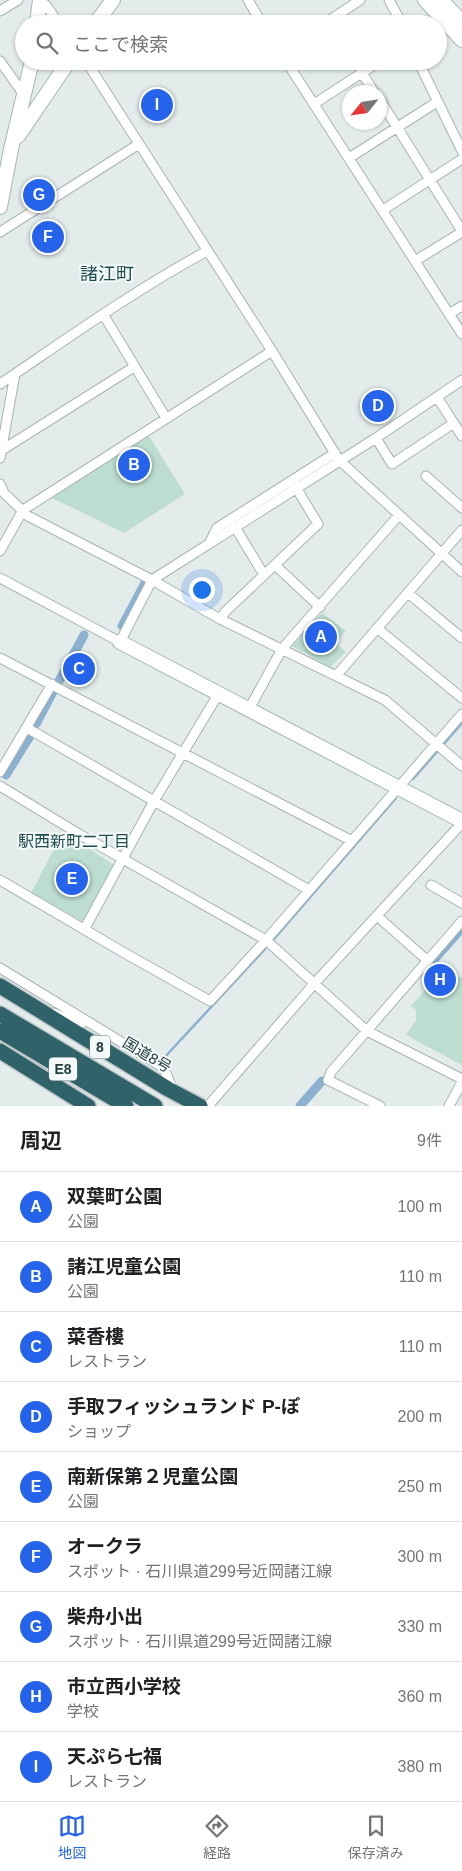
<!DOCTYPE html>
<html lang="ja">
<head>
<meta charset="utf-8">
<style>
  body { margin:0; font-family:Helvetica,"Noto Sans JP",sans-serif; background:#f6f6f6; color:#202124 }
  .compass { position:absolute; left:342px; top:85px; width:45px; height:45px; border-radius:50%; background:#fff; box-shadow:0 1px 4px #0004; rotate:240deg }
  .you { position:absolute; left:201px; top:589px; width:18px; height:18px; margin:-12px; border:4px solid #fff; border-radius:50%; background:#1a73e8; box-shadow:0 0 0 8px #1a73e833 }
  .badge { display:grid; place-items:center; width:32px; height:32px; border-radius:50%; background:#2563eb; color:#fff; font-size:16px; font-weight:700 }
  .pin { position:absolute; translate:-50% -50%; border:2px solid #fff; box-shadow:0 1px 5px #0006 }
  .list { margin:0; padding:0; list-style:none }
  h2 { display:flex; justify-content:space-between; align-items:center; height:65px; margin:0; padding:0 20px; font-size:21px }
  h2 small { font-size:16px; font-weight:400; color:#757577 }
  .list li { display:grid; grid-template-columns:32px 1fr auto; gap:15px; align-items:center; box-sizing:border-box; height:70px; padding:0 20px; border-top:1px solid #e0e0e0 }
  .list b { display:block; font-size:19px; white-space:nowrap }
  .list p { margin:0; font-size:16px; white-space:nowrap; color:#757577 }
  .list em { font-size:16px; font-style:normal; color:#757577 }
  .icon { flex:none; width:28px; height:28px; fill:none; stroke:currentColor; stroke-width:2; stroke-linecap:round; stroke-linejoin:round }
  .map { position:relative; flex:none; width:462px; height:1106px; overflow:hidden }
  .search { position:absolute; background:#fff; box-shadow:0 1px 4px #0004; left:15px; right:15px; top:15px; height:55px; display:flex; align-items:center; gap:12px; box-sizing:border-box; padding:0 18px; border-radius:28px; color:#757577; font-size:19px }
  .sheet { height:695px; background:#fff }
  nav { display:flex; justify-content:space-around; align-items:center; box-sizing:border-box; height:70px; border-top:1px solid #e0e0e0; background:#fff; font-size:14px; color:#757577 }
  nav a { display:grid; justify-items:center; gap:2px }
  nav .on { color:#2563eb }
  .map>svg:first-child { display:block }
  .green { fill:#bcddcf }
  .lines { fill:none; stroke-linecap:round; stroke-linejoin:round }
  .stream { stroke:#8cb1d0; stroke-width:2.5 }
  .canal { stroke:#8cb1d0; stroke-width:9 }
  .street-casing { stroke:#a6b4b3; stroke-width:11 }
  .secondary-casing { stroke:#a1b8b6; stroke-width:16 }
  .highway-casing { stroke:#c1c8c9; stroke-width:18 }
  .street { stroke:#fff; stroke-width:9 }
  .secondary { stroke:#fff; stroke-width:14 }
  .highway { stroke:#2f6369; stroke-width:15 }
  .labels { text-anchor:middle; stroke-width:4; stroke-linejoin:round; paint-order:stroke }
  .shield { fill:#f3f9f8; stroke:#617575; stroke-width:1 }
  .shield-label { font-size:14px; font-weight:bold; fill:#233c3d }
  .street-label { font-size:15px; fill:#233c3d; stroke:#f3f9f8 }
  .neighbourhood-label { font-size:16px; fill:#1f4c4f; stroke:#f3f9f8 }
  .quarter-label { font-size:18px; fill:#1f4c4f; stroke:#f3f9f8 }
</style>
</head>
<body>
<div class="map">
<svg width="462" height="1106" viewBox="0 0 462 1106">
  <rect width="100%" height="100%" fill="#e3eceb"/>
  <!-- green -->
  <path class="green" d="M149,436L185,494L124,533L50,497Z
    M322,613L346,631L335,642L346,652L330,667L292,646Z
    M63,832L114,865L83,922L31,893Z
    M443,970L462,978V1065L406,1035L416,1020V1010L411,1006Z"/>
  <g class="lines">
    <!-- stream -->
    <path class="stream" d="M413,779L462,723
      M274,939L396,798
      M163,1059L265,949"/>
    <!-- canal -->
    <path class="canal" d="M301,480L329,462
      M122,626L145,583
      M59,681L84,635
      M36,724L53,692
      M6,775L30,736
      M424,971L462,928
      M300,1106L322,1081"/>
    <defs>
      <path id="street" d="M248,0L262,24
        M389,0L402,24
        M40,2L46,5L59,24
        M0,11L18,0
        M324,24L360,0
        M438,30L451,22
        M0,61L24,95
        M86,61L272,351L339,460L462,572
        M286,61L462,334
        M418,61L462,151
        M362,73L374,92
        M380,100L462,231
        M314,104L380,61
        M349,158L437,102
        M383,210L462,159
        M0,232L139,144
        M415,261L462,232
        M103,314L166,418
        M449,314L462,306
        M0,384C68,338 135,290 207,251
        M437,397L462,436
        M376,438L392,464L454,423
        M2,450L134,367
        M0,458L15,374
        M426,476L462,508
        M0,484L4,493L28,516L152,580L220,619L385,700L462,766
        M235,527L264,575
        M210,542L217,528L335,453
        M0,551L23,510L272,351
        M275,565L320,607
        M0,578L120,642L152,580L376,438L462,380
        M408,593L462,638
        M220,619L226,611L318,524L292,481
        M377,628L462,698
        M0,658L352,841
        M336,676L462,530
        M249,709L282,649L399,515
        M27,728L309,890
        M0,772L52,684
        M0,786L79,834L266,940L367,1031L462,1079
        M0,880L121,951L210,1001L266,940L462,714
        M431,885L462,903
        M377,916L428,961
        M85,928L154,801L219,693
        M0,968L164,1068L173,1091
        M54,1013L79,1024L86,1021
        M208,1106L314,984L462,823
        M380,1106L328,1080L331,1072L462,921
        M449,1106L462,1082"/>
      <path id="secondary" d="M425,0L462,40
        M441,0L462,22
        M37,24L40,0
        M95,24L113,0
        M18,136L69,61
        M0,207L11,149L32,61
        M120,642L462,821"/>
      <path id="highway" d="M0,986L168,1089L200,1106
        M0,1014L155,1106
        M0,1031L126,1106
        M0,1051L88,1106"/>
    </defs>
    <!-- street casing -->
    <use href="#street" class="street-casing"/>
    <!-- secondary casing -->
    <use href="#secondary" class="secondary-casing"/>
    <!-- highway casing -->
    <use href="#highway" class="highway-casing"/>
    <!-- street -->
    <use href="#street" class="street"/>
    <!-- secondary -->
    <use href="#secondary" class="secondary"/>
    <!-- highway -->
    <use href="#highway" class="highway"/>
  </g>
  <g class="labels">
    <!-- shield labels -->
    <g class="shield">
      <rect x="90" y="1035.5" width="20" height="23" rx="4"/>
      <rect x="49" y="1057.5" width="28" height="23" rx="4"/>
    </g>
    <g class="shield-label">
      <text x="100" y="1052">8</text>
      <text x="63" y="1074">E8</text>
    </g>
    <!-- street labels -->
    <g class="street-label">
      <text transform="translate(147 1055) rotate(31)" y="5">国道8号</text>
    </g>
    <!-- neighbourhood labels -->
    <g class="neighbourhood-label">
      <text x="74" y="847">駅西新町二丁目</text>
    </g>
    <!-- quarter labels -->
    <g class="quarter-label">
      <text x="107" y="280">諸江町</text>
    </g>
  </g>
</svg>
<svg class="compass" viewBox="-18 -18 36 36"><path d="M0-13l5 13h-10z" fill="#e53935"/><path d="M0 13l5-13h-10z" fill="#757577"/></svg>
<div class="you"></div>
<div class="pin badge" style="left:321px;top:637px">A</div>
<div class="pin badge" style="left:134px;top:465px">B</div>
<div class="pin badge" style="left:79px;top:669px">C</div>
<div class="pin badge" style="left:378px;top:406px">D</div>
<div class="pin badge" style="left:72px;top:879px">E</div>
<div class="pin badge" style="left:48px;top:237px">F</div>
<div class="pin badge" style="left:39px;top:195px">G</div>
<div class="pin badge" style="left:440px;top:980px">H</div>
<div class="pin badge" style="left:157px;top:105px">I</div>
<div class="search"><svg class="icon" aria-label="search" viewBox="0 0 24 24"><circle cx="10" cy="10" r="6"/><path d="M15 15l6 6"/></svg>ここで検索</div>
</div>
<section class="sheet">
<h2>周辺<small>9件</small></h2>
<ul class="list">
<li><span class="badge">A</span><div><b>双葉町公園</b><p>公園</p></div><em>100 m</em></li>
<li><span class="badge">B</span><div><b>諸江児童公園</b><p>公園</p></div><em>110 m</em></li>
<li><span class="badge">C</span><div><b>菜香樓</b><p>レストラン</p></div><em>110 m</em></li>
<li><span class="badge">D</span><div><b>手取フィッシュランド P-ぽ</b><p>ショップ</p></div><em>200 m</em></li>
<li><span class="badge">E</span><div><b>南新保第２児童公園</b><p>公園</p></div><em>250 m</em></li>
<li><span class="badge">F</span><div><b>オークラ</b><p>スポット · 石川県道299号近岡諸江線</p></div><em>300 m</em></li>
<li><span class="badge">G</span><div><b>柴舟小出</b><p>スポット · 石川県道299号近岡諸江線</p></div><em>330 m</em></li>
<li><span class="badge">H</span><div><b>市立西小学校</b><p>学校</p></div><em>360 m</em></li>
<li><span class="badge">I</span><div><b>天ぷら七福</b><p>レストラン</p></div><em>380 m</em></li>
</ul>
</section>
<nav>
<a class="on"><svg class="icon" aria-label="map" viewBox="0 0 24 24"><path d="M3 6l6-2 6 2 6-2v14l-6 2-6-2-6 2zM9 4v14M15 6v14"/></svg>地図</a>
<a><svg class="icon" aria-label="directions" viewBox="0 0 24 24"><path d="M12 3l9 9-9 9-9-9zM9 14v-3h6M13 9l2 2-2 2"/></svg>経路</a>
<a><svg class="icon" aria-label="saved" viewBox="0 0 24 24"><path d="M7 4h10v16l-5-4-5 4z"/></svg>保存済み</a>
</nav>
</body>
</html>
